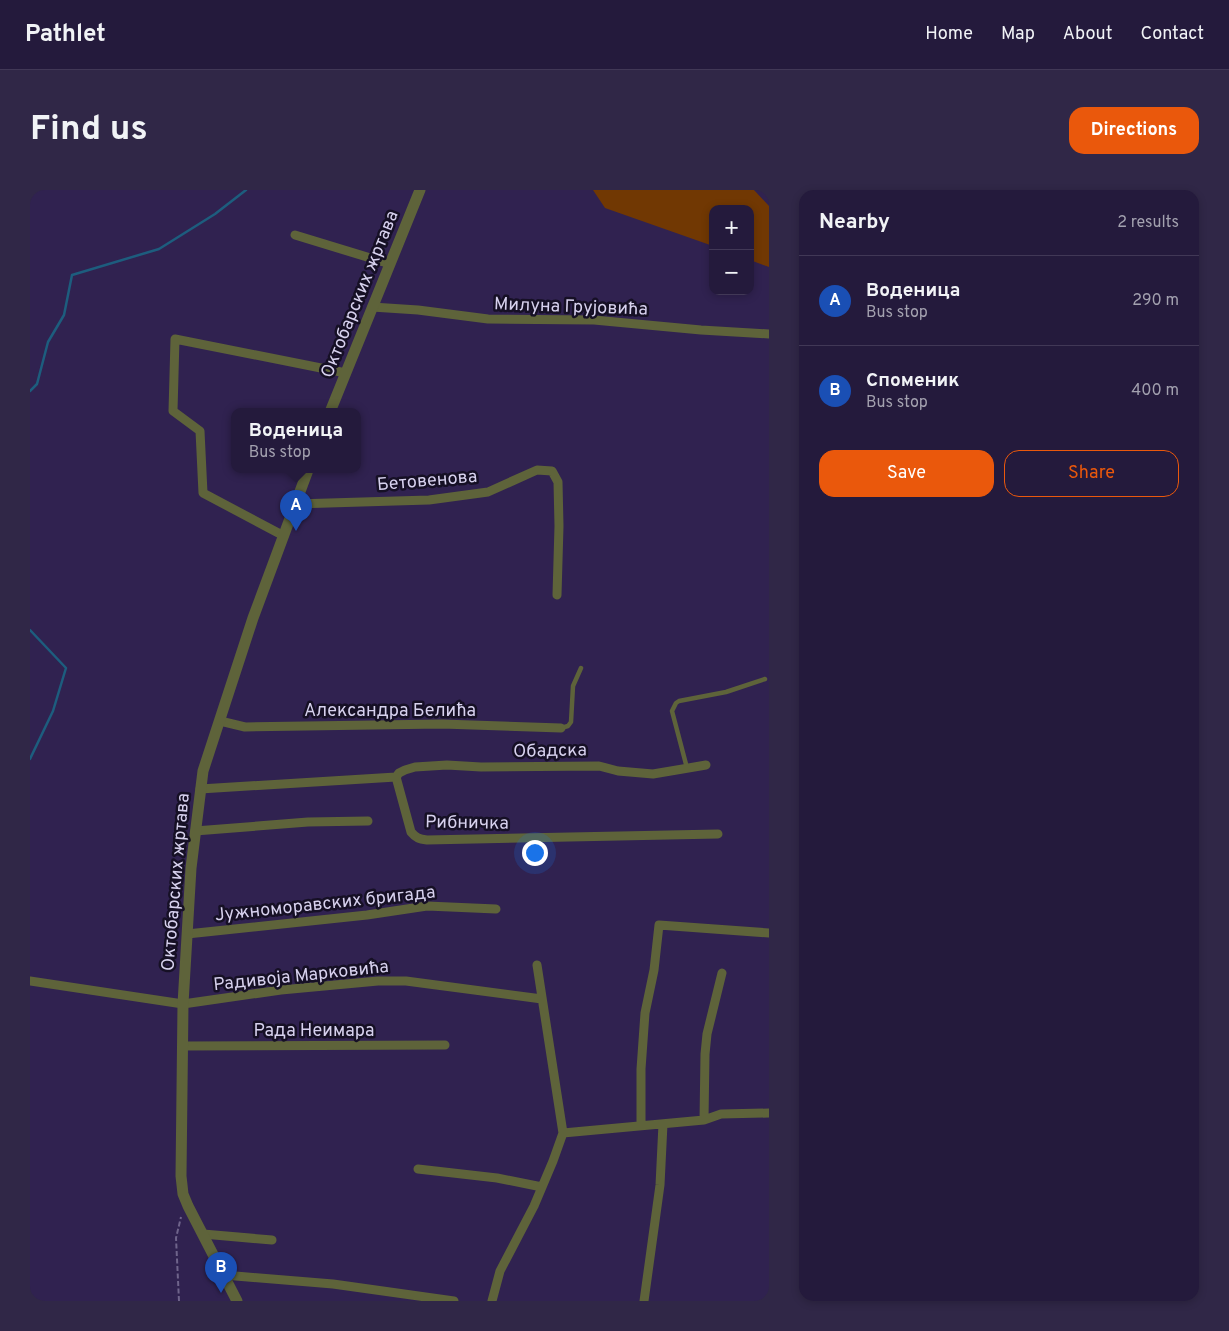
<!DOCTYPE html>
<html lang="en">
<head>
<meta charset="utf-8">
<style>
  body { margin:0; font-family:Overpass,sans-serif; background:#302747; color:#f1f3f6 }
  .controls { position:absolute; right:15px; top:15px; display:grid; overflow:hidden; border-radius:10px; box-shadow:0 2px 8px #0003 }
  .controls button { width:45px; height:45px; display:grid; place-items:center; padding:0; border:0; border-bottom:1px solid #413856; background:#241a3c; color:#f1f3f6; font:25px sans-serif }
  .you { position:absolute; left:504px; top:662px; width:18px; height:18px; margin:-12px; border:4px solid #fff; border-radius:50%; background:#1a73e8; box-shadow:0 0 0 8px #1a73e833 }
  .badge { display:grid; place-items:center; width:32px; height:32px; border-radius:50%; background:#ea580c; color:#fff; font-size:16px; font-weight:700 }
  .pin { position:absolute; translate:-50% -41px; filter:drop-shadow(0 1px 2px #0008) }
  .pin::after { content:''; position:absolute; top:26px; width:18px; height:15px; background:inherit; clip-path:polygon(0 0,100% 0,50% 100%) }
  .popup { position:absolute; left:201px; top:218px; width:130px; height:65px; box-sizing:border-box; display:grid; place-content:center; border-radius:10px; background:#241a3c; filter:drop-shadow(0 1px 4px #0005); font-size:16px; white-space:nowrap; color:#a3a1af }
  .popup b { font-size:19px; color:#f1f3f6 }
  .popup::after { content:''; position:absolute; left:50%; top:100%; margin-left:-10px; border:10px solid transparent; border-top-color:#241a3c }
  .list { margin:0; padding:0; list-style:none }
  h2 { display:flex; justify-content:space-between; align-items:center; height:65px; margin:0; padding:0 20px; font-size:21px }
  h2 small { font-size:16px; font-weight:400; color:#a3a1af }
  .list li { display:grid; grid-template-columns:32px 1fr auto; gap:15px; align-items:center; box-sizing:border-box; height:90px; padding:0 20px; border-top:1px solid #413856 }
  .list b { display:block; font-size:19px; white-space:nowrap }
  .list p { margin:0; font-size:16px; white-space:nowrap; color:#a3a1af }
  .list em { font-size:16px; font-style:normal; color:#a3a1af }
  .actions { display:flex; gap:10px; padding:15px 20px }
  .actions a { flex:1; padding:11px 0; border:1px solid #ea580c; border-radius:15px; text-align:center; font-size:18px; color:#ea580c }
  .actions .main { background:#ea580c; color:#fff }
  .map { position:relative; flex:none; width:739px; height:1111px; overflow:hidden; border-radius:15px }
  header { display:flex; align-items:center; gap:30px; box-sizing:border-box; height:70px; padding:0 25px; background:#241a3c; border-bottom:1px solid #413856 }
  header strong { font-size:24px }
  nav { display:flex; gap:28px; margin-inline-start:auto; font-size:18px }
  .intro { display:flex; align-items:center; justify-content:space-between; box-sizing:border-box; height:120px; padding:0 30px }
  h1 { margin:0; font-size:35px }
  .button { padding:12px 22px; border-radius:15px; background:#ea580c; color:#fff; font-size:18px; font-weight:700 }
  main { display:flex; gap:30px; padding:0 30px }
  aside { flex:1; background:#241a3c; border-radius:15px; box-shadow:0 2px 8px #0003 }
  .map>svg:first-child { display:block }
  .green { fill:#713803 }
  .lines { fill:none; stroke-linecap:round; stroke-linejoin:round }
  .stream { stroke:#1d5d7e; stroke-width:2.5 }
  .path { stroke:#6f648b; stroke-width:2; stroke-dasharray:5 2.5; stroke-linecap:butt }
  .service { stroke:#5e633a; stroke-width:4.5 }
  .minor { stroke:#5e633a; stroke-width:9 }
  .tertiary { stroke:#5e633a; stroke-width:11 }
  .labels { text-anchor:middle; stroke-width:5; stroke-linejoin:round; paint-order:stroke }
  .street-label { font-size:18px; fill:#d7d1ee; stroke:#161025 }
</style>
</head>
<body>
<header>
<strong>Pathlet</strong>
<nav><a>Home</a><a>Map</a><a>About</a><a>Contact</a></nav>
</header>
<div class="intro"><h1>Find us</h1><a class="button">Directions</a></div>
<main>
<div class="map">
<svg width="739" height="1111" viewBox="0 0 739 1111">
  <rect width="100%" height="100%" fill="#302250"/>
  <!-- green -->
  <path class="green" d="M563,0H724L739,16V77L720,70V19H683V56L575,18Z"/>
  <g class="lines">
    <!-- stream -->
    <path class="stream" d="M0,201L7,194L18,152L34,125L42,85L129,59L185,24L216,0
      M0,440L36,478L23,521L0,569"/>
    <!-- path -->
    <path class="path" d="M149,1111L146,1048L151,1027"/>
    <!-- service -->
    <path class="service" d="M531,538L538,536L541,532L543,496L551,478
      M657,578L642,521L646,513L649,511L696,502L735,489"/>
    <!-- minor -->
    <path class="minor" d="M265,45L360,74
      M342,117L388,120L458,129L564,130L671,140L739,144
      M265,314L399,310L458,302L507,280L522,281L528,292L529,336L527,405
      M254,346L173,303L170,241L143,221L145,149L316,183
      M190,531L215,537L412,534L531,538
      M366,587L369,583L375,580L385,577L417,575L451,577L569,576L588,581L623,584L676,575
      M170,599L366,587L381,642C386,648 389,649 397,650L688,644
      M165,641L278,632L338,631
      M157,744L337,725L397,716L466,719
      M0,791L153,814L251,800L348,791H376L512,809
      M153,856L415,855
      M674,930L675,864L677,844L692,783
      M611,935V879L615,823L624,780L629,735L739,743
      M533,943L674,930L691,924L739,923
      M388,979L467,988L512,997
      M173,1044L242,1050
      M194,1085L303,1094L424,1111
      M462,1111L470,1081L504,1016L523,971L533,943L507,775
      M614,1111L630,995L633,934"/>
    <!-- tertiary -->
    <path class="tertiary" d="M300,222L390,0
      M207,1111L158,1016L153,1004L151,986L153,814L161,678L173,581L223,428L278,280"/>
  </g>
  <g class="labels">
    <!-- street labels -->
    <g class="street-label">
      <text transform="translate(329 104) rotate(-68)" y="6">Октобарских жртава</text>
      <text transform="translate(541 116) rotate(2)" y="6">Милуна Грујовића</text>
      <text transform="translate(397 290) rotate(-5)" y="6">Бетовенова</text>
      <text x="360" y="526">Александра Белића</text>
      <text transform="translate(520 560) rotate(-1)" y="6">Обадска</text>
      <text transform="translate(437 632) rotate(1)" y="6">Рибничка</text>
      <text transform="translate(145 692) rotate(-85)" y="6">Октобарских жртава</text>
      <text transform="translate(295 713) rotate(-6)" y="6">Јужноморавских бригада</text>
      <text transform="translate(271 785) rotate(-6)" y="6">Радивоја Марковића</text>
      <text x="284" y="846">Рада Неимара</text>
    </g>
  </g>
</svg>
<div class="controls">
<button>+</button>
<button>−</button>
</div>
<div class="you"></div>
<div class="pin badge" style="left:266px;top:341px;background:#1a4fb4">A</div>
<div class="popup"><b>Воденица</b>Bus stop</div>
<div class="pin badge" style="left:191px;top:1103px;background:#1a4fb4">B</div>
</div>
<aside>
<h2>Nearby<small>2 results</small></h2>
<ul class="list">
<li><span class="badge" style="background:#1a4fb4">A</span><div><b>Воденица</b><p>Bus stop</p></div><em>290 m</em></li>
<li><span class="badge" style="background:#1a4fb4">B</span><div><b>Споменик</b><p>Bus stop</p></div><em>400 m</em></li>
</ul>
<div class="actions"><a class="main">Save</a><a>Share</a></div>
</aside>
</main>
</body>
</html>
